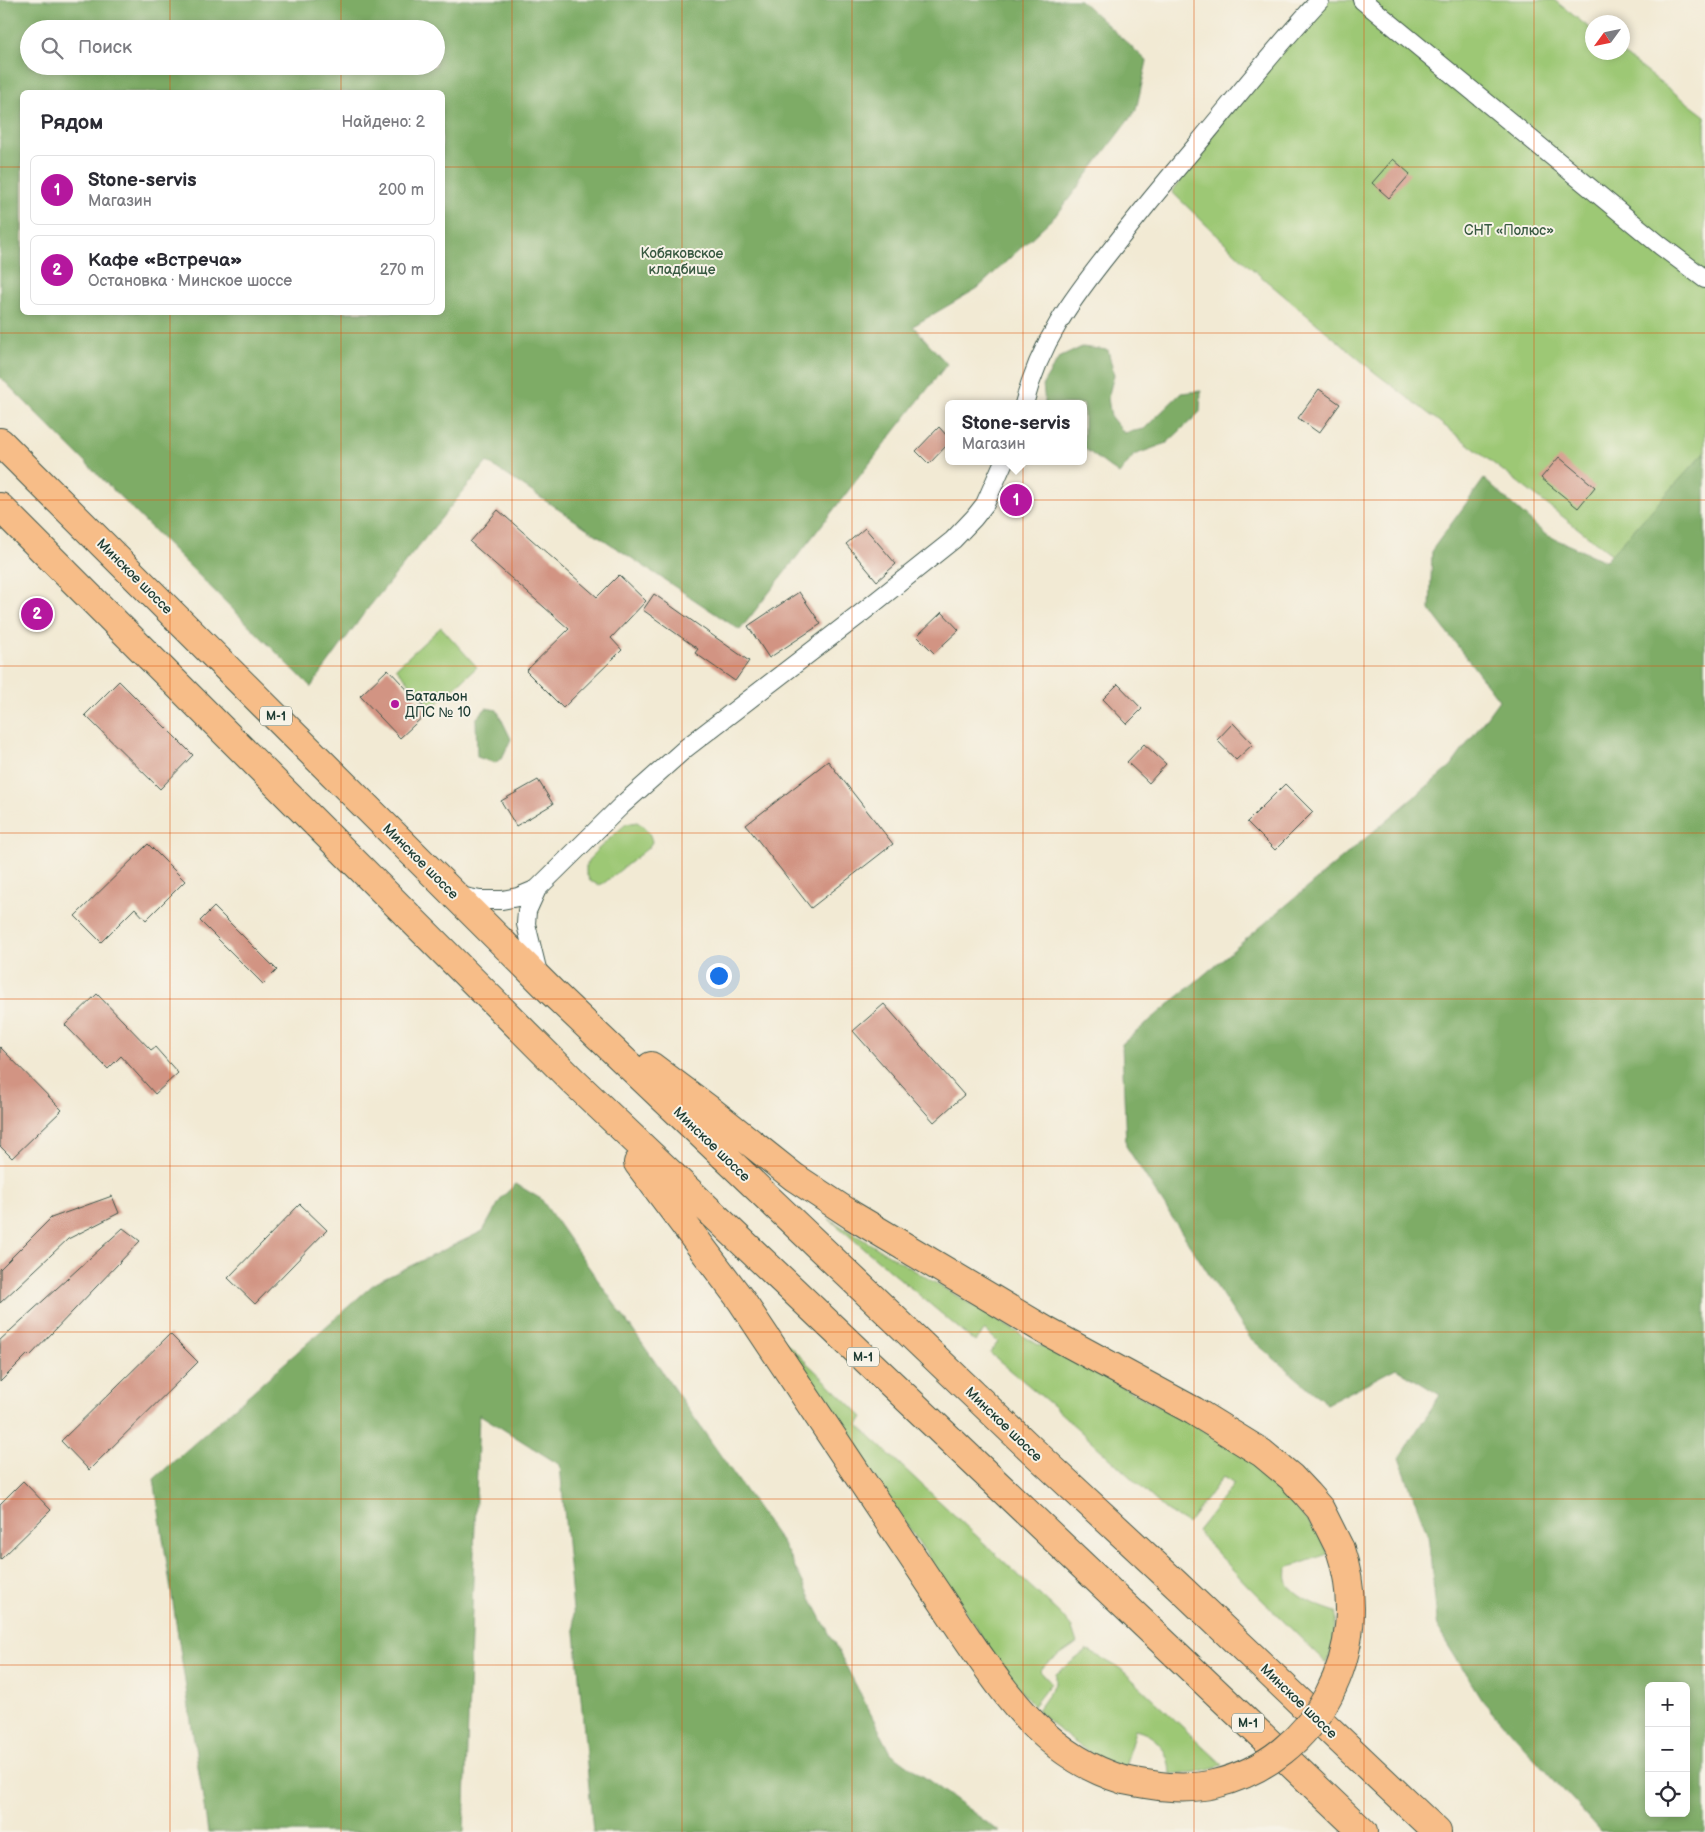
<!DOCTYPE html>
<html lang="ru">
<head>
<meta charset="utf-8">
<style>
  body { margin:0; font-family:"Balsamiq Sans",sans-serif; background:#f2f2f3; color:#2b2b33 }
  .controls { position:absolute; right:15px; bottom:15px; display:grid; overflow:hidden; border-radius:8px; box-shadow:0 2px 8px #0003 }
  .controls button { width:45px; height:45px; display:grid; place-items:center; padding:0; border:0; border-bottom:1px solid #e1e1e2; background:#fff; color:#2b2b33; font:25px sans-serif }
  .compass { position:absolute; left:1585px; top:15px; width:45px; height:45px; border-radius:50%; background:#fff; box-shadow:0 2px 8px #0003; rotate:237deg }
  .you { position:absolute; left:718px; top:975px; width:18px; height:18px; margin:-12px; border:4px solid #fff; border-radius:50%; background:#1a73e8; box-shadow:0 0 0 8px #1a73e833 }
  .badge { display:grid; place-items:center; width:32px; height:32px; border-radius:50%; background:#b5179e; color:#fff; font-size:16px; font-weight:700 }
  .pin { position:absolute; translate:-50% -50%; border:2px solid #fff; box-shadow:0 1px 5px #0006 }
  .popup { position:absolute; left:945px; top:400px; width:142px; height:65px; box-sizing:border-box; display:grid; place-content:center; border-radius:8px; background:#fff; filter:drop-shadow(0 1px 4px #0005); font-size:16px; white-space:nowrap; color:#7c7c81 }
  .popup b { font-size:19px; color:#2b2b33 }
  .popup::after { content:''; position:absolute; left:50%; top:100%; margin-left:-10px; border:10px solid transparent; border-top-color:#fff }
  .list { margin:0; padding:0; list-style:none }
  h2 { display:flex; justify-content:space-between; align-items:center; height:65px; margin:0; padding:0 20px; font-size:21px }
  h2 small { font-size:16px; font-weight:400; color:#7c7c81 }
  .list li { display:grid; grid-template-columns:32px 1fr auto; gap:15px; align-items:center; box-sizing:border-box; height:70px; margin:0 10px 10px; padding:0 10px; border:1px solid #e1e1e2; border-radius:8px }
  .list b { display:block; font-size:19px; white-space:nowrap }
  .list p { margin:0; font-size:16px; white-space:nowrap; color:#7c7c81 }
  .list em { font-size:16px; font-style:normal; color:#7c7c81 }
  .icon { flex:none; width:28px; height:28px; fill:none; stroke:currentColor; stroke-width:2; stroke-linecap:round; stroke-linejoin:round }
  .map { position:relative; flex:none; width:1705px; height:1832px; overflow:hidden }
  .search { position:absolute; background:#fff; box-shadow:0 2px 8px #0003; left:20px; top:20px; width:425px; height:55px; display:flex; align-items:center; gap:12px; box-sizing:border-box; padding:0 18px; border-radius:28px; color:#7c7c81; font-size:19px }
  .panel { position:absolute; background:#fff; box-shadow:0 2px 8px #0003; left:20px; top:90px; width:425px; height:225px; border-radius:8px }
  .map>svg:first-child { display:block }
  .green { fill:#9dc875; stroke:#5e8254 }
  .forest { fill:#7eac66; stroke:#4e744d; fill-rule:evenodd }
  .building { fill:#d29483 }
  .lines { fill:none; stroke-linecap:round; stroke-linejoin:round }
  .minor-casing { stroke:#3f574c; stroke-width:20 }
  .trunk-casing { stroke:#3f574c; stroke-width:30 }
  .minor { stroke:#fff; stroke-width:18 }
  .trunk { stroke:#f7bd88; stroke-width:28 }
  .trunk-bridge-casing { stroke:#3f574c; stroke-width:30; stroke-linecap:butt }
  .trunk-bridge { stroke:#f7bd88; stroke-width:28 }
  .grid { fill:none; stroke:#de580e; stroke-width:1; stroke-opacity:0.55 }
  .poi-dot { fill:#b5179e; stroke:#f7f3e8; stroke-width:2 }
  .labels { text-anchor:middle; stroke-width:4; stroke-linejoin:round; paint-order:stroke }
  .shield { fill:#f7f3e8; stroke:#60746a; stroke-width:1 }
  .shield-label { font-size:12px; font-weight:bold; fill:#1f3d34 }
  .park-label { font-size:14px; fill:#385941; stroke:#f7f3e8 }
  .street-label { font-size:14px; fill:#1f3d34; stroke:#f7f3e8 }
  .poi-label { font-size:14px; fill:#1f3d34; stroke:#f7f3e8; text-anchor:start }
</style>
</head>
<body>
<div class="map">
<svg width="1705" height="1832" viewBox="0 0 1705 1832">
  <rect width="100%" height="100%" fill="#f7f3e8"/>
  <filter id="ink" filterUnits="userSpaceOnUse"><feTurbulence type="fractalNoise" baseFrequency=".02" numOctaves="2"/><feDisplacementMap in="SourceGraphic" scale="10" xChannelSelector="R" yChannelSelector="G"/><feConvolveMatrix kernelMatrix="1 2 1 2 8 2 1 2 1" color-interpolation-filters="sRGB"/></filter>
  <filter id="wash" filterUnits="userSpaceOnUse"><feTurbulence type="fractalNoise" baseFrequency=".0096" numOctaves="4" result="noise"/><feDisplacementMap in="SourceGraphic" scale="20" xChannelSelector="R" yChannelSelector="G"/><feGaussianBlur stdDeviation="1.12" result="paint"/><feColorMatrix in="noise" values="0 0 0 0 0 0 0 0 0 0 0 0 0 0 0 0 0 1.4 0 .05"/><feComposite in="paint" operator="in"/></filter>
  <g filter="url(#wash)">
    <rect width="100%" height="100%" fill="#f2ead4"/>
    <!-- green -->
    <path class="green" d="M1305,0H1554L1592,30V52L1622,53L1705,116V465L1614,556L1373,371L1250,267L1172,192Z
      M441,627L477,667L432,708L396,668Z
      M637,822C645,827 650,832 652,842L648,848L604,883L599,885L590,881L586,873V866L589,860L596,851L626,824Z
      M829,1219L1037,1344L1112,1381L1218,1438L1266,1470L1321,1538L1328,1554L1287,1568C1287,1571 1286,1577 1287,1580C1291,1597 1321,1607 1336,1612L1333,1645L1327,1664L1247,1585L1197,1531L1234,1484L1223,1477L1188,1524L1167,1511L1052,1405L990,1353L998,1342L985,1330L975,1342Z
      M779,1336L863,1417L858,1425L1061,1615L1072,1628L1077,1643L1046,1664L1040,1671L1051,1683L1033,1706L995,1658L974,1624Z
      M1087,1650L1121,1669L1223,1765L1197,1772L1170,1774C1169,1751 1157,1735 1135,1730L1125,1767C1090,1759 1063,1734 1037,1710L1056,1683V1674Z"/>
    <!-- forest -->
    <path class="forest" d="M0,0H1080L1147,61L1136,110L1059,212L978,288L913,326L947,364L740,630L487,462L365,612L311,687L0,377ZM29,29H436V66H29ZM22,92H442V312H22Z
      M1082,347L1108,350L1114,375L1108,398L1111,417L1124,433L1144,429L1181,393L1201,391L1200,412L1167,443L1134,455L1119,474L1084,448V404H1045L1043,384L1059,358Z
      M1705,452V1832H1601L1482,1700L1438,1629L1428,1535L1399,1458L1440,1395L1396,1368L1327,1404L1250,1338L1126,1146L1122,1044L1451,766L1499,700L1430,610L1432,550L1484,479L1546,535L1605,561ZM1649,1686H1686V1813H1649Z
      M486,708L497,710L511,739L502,758L495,763L477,757L476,719Z
      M516,1184L541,1199L784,1546L891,1753L1000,1832H593L560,1465L479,1414L464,1832H208L154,1479L375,1283L483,1231L502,1197Z"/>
    <g id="blocks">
      <!-- building -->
      <path class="building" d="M1393,159L1410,174L1389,198L1372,183Z
        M1319,389L1340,404L1319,433L1298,418Z
        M939,427L948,437V444L929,464L916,451Z
        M1559,457L1595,487L1578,508L1541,478Z
        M498,510L597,597L619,575L646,601L611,638L622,650L563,708L526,671L569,629L470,542Z
        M865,528L896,564L877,581L846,544Z
        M799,592L821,624L769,658L748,626Z
        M654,594L749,661L735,681L695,653L698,649L643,610Z
        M942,612L959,630L934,653L917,636Z
        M388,669L428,712L400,738L360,696Z
        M119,681L193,755L160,789L85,715Z
        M1118,684L1142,709L1127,724L1103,699Z
        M1233,723L1253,744L1236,760L1217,740Z
        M1144,744L1166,764L1149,783L1127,762Z
        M828,761L893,844L811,908L746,825Z
        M538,780L553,804L516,826L501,801Z
        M1285,784L1313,812L1275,850L1247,822Z
        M148,844L185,881L146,920L135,908L101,942L75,916Z
        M214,907L277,970L263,984L200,921Z
        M97,994L151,1050L155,1047L178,1073L155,1094L121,1056L108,1069L65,1025Z
        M884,1004L964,1095L934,1122L853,1031Z
        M0,1047L62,1110L12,1158L0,1146Z
        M112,1196L119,1213L68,1239L0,1303V1269L51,1218Z
        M300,1204L327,1230L255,1304L228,1278Z
        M123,1228L140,1241L30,1356L28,1354L0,1382V1340Z
        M170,1334L198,1362L89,1470L61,1441Z
        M23,1481L51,1510L0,1560V1504Z"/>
    </g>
  </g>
  <g filter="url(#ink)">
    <use href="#blocks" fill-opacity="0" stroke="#3f574c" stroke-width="1"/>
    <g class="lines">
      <defs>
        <path id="minor" d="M1362,0L1661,246L1705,279
          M1024,404C1040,342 1072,299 1111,250C1138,215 1166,181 1195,147C1236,98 1276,47 1320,0
          M537,889L527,911L526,924L539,977
          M455,895L480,900H502L518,897L537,889L622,805L686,748L859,615L953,540L974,518L985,504L1004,461"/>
        <path id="trunk" d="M0,442L552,992L1032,1450L1176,1584L1437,1832
          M0,507L573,1081L1363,1832
          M651,1066L711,1111L794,1177L853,1216L1048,1332L1194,1411L1262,1453L1291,1477L1307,1494L1320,1509L1340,1549
          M638,1163L741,1300L960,1628C1004,1692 1045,1757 1124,1780"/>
      </defs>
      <!-- minor casing -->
      <use href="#minor" class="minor-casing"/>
      <!-- trunk casing -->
      <use href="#trunk" class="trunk-casing"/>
      <!-- minor -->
      <use href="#minor" class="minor"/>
      <!-- trunk -->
      <use href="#trunk" class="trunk"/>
      <defs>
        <path id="trunk-bridge" d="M1124,1780C1153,1786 1184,1791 1214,1784C1318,1760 1374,1648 1340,1549"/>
      </defs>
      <!-- trunk-bridge casing -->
      <use href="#trunk-bridge" class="trunk-bridge-casing"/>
      <!-- trunk-bridge -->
      <use href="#trunk-bridge" class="trunk-bridge"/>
    </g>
  </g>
  <!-- grid -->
  <path class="grid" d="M170,0V29M341,0V29M512,0V1832M682,0V1832M852,0V1832M1023,0V1832M1194,0V1832M1364,0V1832M1534,0V1832M170,66V92M341,66V92M0,167H22M442,167H1705M170,312V1832M341,312V1832M0,333H1705M0,500H1705M0,666H1705M0,833H1705M0,999H1705M0,1166H1705M0,1332H1705M0,1499H1705M0,1665H1705"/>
  <!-- markers -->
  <circle class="poi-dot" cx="395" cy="704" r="5"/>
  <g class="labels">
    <!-- shield labels -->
    <g class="shield">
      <rect x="260" y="706.5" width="32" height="19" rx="4"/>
      <rect x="847" y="1347.5" width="32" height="19" rx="4"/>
      <rect x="1232" y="1713.5" width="32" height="19" rx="4"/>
    </g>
    <g class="shield-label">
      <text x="276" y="720">М-1</text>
      <text x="863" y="1361">М-1</text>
      <text x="1248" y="1727">М-1</text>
    </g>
    <!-- park labels -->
    <g class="park-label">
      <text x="1509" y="235">СНТ «Полюс»</text>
      <text x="682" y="258">Кобяковское<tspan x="682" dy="16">кладбище</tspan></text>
    </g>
    <!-- street labels -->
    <g class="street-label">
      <text transform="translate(135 576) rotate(45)" y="5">Минское шоссе</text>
      <text transform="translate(421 861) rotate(45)" y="5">Минское шоссе</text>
      <text transform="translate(712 1144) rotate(44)" y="5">Минское шоссе</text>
      <text transform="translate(1004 1424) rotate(44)" y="5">Минское шоссе</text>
      <text transform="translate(1299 1701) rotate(44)" y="5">Минское шоссе</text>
    </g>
    <!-- poi labels -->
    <g class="poi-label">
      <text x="405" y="701">Батальон<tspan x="405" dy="16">ДПС № 10</tspan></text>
    </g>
  </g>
</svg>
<div class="controls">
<button>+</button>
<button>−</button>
<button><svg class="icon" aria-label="locate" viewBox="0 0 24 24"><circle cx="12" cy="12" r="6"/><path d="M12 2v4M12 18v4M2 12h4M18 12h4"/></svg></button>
</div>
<svg class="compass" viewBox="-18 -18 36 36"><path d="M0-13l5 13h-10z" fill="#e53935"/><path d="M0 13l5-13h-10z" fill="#7c7c81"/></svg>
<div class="you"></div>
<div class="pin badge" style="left:1016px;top:500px">1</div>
<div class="popup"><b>Stone-servis</b>Магазин</div>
<div class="pin badge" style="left:37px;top:614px">2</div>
<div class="search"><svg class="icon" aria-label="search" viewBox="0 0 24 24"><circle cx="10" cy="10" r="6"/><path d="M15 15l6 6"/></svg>Поиск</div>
<section class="panel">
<h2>Рядом<small>Найдено: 2</small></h2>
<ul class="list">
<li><span class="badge">1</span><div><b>Stone-servis</b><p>Магазин</p></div><em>200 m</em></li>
<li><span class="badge">2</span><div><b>Кафе «Встреча»</b><p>Остановка · Минское шоссе</p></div><em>270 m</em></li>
</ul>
</section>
</div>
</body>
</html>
